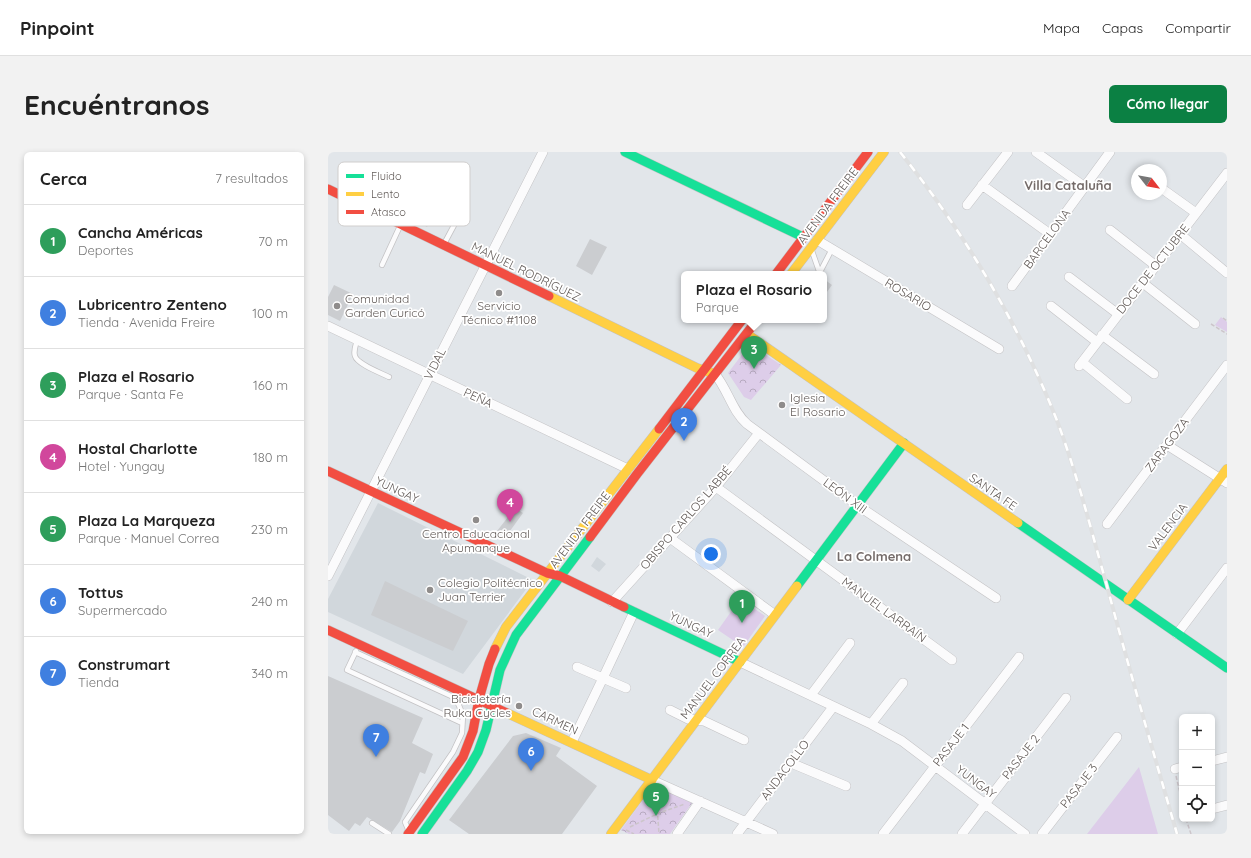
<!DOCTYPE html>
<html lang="es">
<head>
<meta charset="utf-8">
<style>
  body { margin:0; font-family:Quicksand,sans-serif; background:#f2f2f2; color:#222 }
  .controls { position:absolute; right:12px; bottom:12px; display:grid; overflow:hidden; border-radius:6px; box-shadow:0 2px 6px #0003 }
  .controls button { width:36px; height:36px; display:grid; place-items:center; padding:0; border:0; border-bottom:1px solid #e0e0e0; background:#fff; color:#222; font:20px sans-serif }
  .compass { position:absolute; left:803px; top:12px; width:36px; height:36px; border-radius:50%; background:#fff; box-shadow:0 2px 6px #0003; rotate:121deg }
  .you { position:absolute; left:383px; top:402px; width:14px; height:14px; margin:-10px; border:3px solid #fff; border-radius:50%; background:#1a73e8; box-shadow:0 0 0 6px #1a73e833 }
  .badge { display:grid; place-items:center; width:26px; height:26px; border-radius:50%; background:#0b8043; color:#fff; font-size:13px; font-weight:700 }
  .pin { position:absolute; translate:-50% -33px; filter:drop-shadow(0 1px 2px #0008) }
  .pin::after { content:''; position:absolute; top:21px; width:14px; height:12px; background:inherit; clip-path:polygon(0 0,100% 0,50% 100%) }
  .popup { position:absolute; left:353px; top:119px; width:146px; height:52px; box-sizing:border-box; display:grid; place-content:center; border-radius:6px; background:#fff; filter:drop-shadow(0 1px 3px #0005); font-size:13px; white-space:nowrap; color:#767676 }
  .popup b { font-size:15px; color:#222 }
  .popup::after { content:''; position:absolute; left:50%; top:100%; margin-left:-8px; border:8px solid transparent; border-top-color:#fff }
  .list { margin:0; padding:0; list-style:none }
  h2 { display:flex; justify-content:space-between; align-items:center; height:52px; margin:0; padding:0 16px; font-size:17px }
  h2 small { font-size:13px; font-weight:400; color:#767676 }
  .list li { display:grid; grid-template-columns:26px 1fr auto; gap:12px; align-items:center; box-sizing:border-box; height:72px; padding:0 16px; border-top:1px solid #e0e0e0 }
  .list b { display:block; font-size:15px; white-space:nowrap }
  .list p { margin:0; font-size:13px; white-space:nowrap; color:#767676 }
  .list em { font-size:13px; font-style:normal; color:#767676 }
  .icon { flex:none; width:22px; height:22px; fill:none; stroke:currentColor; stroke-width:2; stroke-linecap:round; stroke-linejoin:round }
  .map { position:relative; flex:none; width:899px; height:682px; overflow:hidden; border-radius:6px }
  header { display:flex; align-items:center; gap:24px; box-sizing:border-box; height:56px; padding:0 20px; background:#fff; border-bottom:1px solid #e0e0e0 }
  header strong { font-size:19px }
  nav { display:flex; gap:22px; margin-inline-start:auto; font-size:14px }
  .intro { display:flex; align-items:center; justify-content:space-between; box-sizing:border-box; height:96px; padding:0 24px }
  h1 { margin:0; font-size:28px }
  .button { padding:10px 18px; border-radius:6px; background:#0b8043; color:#fff; font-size:14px; font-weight:700 }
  main { display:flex; gap:24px; padding:0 24px }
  aside { flex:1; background:#fff; border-radius:6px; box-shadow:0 2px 6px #0003 }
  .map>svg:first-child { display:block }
  .education { fill:#d1d7dc }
  .green { fill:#ddcde9 }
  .park { fill:url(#park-crowns) }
  .building { fill:#cbcdd0 }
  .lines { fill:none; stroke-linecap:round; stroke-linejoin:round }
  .lane-casing { stroke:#c3c2c4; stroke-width:6 }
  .street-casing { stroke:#c3c2c4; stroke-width:10 }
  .fast-casing { stroke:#c2c2c3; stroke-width:10 }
  .slow-casing { stroke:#c2c2c3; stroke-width:10 }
  .jam-casing { stroke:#c2c2c3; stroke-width:10 }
  .path { stroke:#ccc5ca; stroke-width:1.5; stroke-dasharray:4 2; stroke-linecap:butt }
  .lane { stroke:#fbfbfc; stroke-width:4.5 }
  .street { stroke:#fbfbfc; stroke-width:9 }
  .fast { stroke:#16e098; stroke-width:9 }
  .slow { stroke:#ffcf43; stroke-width:9 }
  .jam { stroke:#f24e42; stroke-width:9 }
  .rail-casing { stroke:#dfe0e1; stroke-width:4 }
  .rail { stroke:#fff; stroke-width:2.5; stroke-dasharray:8; stroke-linecap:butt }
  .poi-dot { fill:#8f8c8b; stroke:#fff; stroke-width:1.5 }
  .labels { text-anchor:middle; stroke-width:3.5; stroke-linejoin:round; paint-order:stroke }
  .street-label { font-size:12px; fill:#625b58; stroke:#fff }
  .poi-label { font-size:12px; fill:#625b58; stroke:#fff; text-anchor:start }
  .neighbourhood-label { font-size:13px; font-weight:bold; fill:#746b69; stroke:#fff }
  .key { fill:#fff; stroke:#d0cecd; stroke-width:1 }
  .key-label { font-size:11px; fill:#625b58 }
</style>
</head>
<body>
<header>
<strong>Pinpoint</strong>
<nav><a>Mapa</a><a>Capas</a><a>Compartir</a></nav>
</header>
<div class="intro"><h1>Encuéntranos</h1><a class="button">Cómo llegar</a></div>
<main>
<aside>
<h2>Cerca<small>7 resultados</small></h2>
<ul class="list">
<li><span class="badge" style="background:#2e9e5b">1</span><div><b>Cancha Américas</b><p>Deportes</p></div><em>70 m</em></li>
<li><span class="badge" style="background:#3f7fe0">2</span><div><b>Lubricentro Zenteno</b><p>Tienda · Avenida Freire</p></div><em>100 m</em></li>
<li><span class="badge" style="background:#2e9e5b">3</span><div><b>Plaza el Rosario</b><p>Parque · Santa Fe</p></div><em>160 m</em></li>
<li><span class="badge" style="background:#d1479c">4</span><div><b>Hostal Charlotte</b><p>Hotel · Yungay</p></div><em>180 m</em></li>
<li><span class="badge" style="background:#2e9e5b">5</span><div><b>Plaza La Marqueza</b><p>Parque · Manuel Correa</p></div><em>230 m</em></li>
<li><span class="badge" style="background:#3f7fe0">6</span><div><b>Tottus</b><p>Supermercado</p></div><em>240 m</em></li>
<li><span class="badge" style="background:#3f7fe0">7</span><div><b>Construmart</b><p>Tienda</p></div><em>340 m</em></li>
</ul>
</aside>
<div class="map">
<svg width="899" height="682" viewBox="0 0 899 682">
  <defs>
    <pattern id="park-crowns" width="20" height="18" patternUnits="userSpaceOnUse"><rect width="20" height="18" fill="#ddcde9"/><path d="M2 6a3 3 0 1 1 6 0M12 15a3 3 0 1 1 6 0" fill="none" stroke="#b7a9c0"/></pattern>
  </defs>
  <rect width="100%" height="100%" fill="#e2e6ea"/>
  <!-- education -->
  <path class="education" d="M50,351L205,428L135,522L0,460V447Z
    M269,405L278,412L271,420L263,414Z"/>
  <!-- green -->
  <path class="green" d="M893,165L899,170V180L887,173Z
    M412,447L437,464L415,495L390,478Z
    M811,615L830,682H759Z"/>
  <!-- park -->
  <path class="park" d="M422,192L453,213L423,248L416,245L400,221Z
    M326,633L364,651L342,682H301L293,678Z"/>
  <!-- building -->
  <path class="building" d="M82,21L117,36L99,75L64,55Z
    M262,87L279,95L264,123L248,114Z
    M496,127L504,133L496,144Z
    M6,133L25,142L12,169L0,163V145Z
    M187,356L195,361L179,383L169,379Z
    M57,429L140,469L125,499L43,463Z
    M0,524L95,566L84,591L105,602L97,622L92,620L72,669L64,680L39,665L32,674L27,671L21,679L0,663Z
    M198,581L233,596L228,604L269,634L234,682H141L121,668L185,584Z"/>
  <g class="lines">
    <defs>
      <path id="lane" d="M116,92L138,51
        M484,99L492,122
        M54,113L72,74
        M492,120L504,97
        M29,188C28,193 25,199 27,204C29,212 53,221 61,225
        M28,499L19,518L134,571
        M27,500L123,544L129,549L135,563L134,581L125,600L77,670L80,677
        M44,671L61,682"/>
      <path id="street" d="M708,0L757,35
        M654,33L722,82
        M833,36L868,61
        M639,53L680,0
        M782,78L828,114
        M852,82L899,121
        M489,88L671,197
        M741,125L790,162
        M815,131L867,172
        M684,134L782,0
        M723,154L769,190
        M0,174L300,317
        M774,183L826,222
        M754,210L799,247
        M751,214L899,21
        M387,222C400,238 404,259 419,272L529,353L668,446
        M839,293L899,331
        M388,335L624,508
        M779,372L899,213
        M342,386L447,463
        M0,424L215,0
        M284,450L388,335L431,281
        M849,482L899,416
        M412,510L543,572L574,589L697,682
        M249,515L298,536
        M483,543L522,491
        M342,558L360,567L376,569L416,588
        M543,572L575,531
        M244,590L275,526L306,460
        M884,609L899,605
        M463,611L518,634
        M847,617L854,615
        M324,628L445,682
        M884,657L899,653
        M349,682L372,649
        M409,682L505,555
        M555,682L691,505
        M634,682L738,546
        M714,682L789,585"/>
      <path id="fast" d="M297,0L475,85
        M690,371L899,516
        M469,434L576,291
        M296,455L412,510
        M94,682L139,619L150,600L158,578L172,518L188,483L262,385"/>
      <path id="slow" d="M463,122L556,0
        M221,144L369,216L384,221
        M419,182L690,371
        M800,448L899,317
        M167,497L178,475L331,277
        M179,561L324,628
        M283,682L469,434"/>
      <path id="jam" d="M0,37L221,144
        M448,122L540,0
        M331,277L414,168
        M0,319L219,421L232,424L296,455
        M262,385L309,322L429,168
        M0,478L179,561
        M80,682L135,605L145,579L151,547L161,512L167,497"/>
    </defs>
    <!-- lane casing -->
    <use href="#lane" class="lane-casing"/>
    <!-- street casing -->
    <use href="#street" class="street-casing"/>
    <!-- fast casing -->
    <use href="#fast" class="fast-casing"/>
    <!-- slow casing -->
    <use href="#slow" class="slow-casing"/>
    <!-- jam casing -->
    <use href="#jam" class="jam-casing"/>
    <!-- path -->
    <path class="path" d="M895,166L899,169
      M883,172L899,182
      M848,624L854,649
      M328,640L331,682
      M858,667L863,682
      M302,675L331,661L357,652
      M298,678L306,682"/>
    <!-- lane -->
    <use href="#lane" class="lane"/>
    <!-- street -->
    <use href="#street" class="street"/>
    <!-- fast -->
    <use href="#fast" class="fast"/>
    <!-- slow -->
    <use href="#slow" class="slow"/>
    <!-- jam -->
    <use href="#jam" class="jam"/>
    <defs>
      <path id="rail" d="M572,0C636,80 690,171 728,266C749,321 763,378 779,434C801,517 825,599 849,682"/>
    </defs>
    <!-- rail casing -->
    <use href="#rail" class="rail-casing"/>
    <!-- rail -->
    <use href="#rail" class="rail"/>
  </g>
  <!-- markers -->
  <g class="poi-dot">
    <circle cx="171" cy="141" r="4"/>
    <circle cx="9" cy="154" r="4"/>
    <circle cx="454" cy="253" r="4"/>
    <circle cx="148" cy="368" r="4"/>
    <circle cx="102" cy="438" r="4"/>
    <circle cx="191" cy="554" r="4"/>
  </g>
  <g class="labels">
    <!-- street labels -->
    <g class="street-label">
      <text transform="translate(500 54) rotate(-53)" y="4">AVENIDA FREIRE</text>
      <text transform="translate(719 87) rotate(-54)" y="4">BARCELONA</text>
      <text transform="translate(825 117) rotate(-52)" y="4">DOCE DE OCTUBRE</text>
      <text transform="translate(198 120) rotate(26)" y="4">MANUEL RODRÍGUEZ</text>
      <text transform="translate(580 143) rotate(31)" y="4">ROSARIO</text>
      <text transform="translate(107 212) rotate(-63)" y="4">VIDAL</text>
      <text transform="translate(150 246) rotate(25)" y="4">PEÑA</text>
      <text transform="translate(839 293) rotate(-53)" y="4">ZARAGOZA</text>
      <text transform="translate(69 338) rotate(25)" y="4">YUNGAY</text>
      <text transform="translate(665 340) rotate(35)" y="4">SANTA FE</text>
      <text transform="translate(517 344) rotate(36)" y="4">LEÓN XIII</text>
      <text transform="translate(358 366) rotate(-49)" y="4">OBISPO CARLOS LABBÉ</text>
      <text transform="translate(840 375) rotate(-53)" y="4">VALENCIA</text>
      <text transform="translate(252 378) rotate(-53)" y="4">AVENIDA FREIRE</text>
      <text transform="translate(556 458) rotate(36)" y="4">MANUEL LARRAÍN</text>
      <text transform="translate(363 473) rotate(25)" y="4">YUNGAY</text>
      <text transform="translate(385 526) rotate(-53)" y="4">MANUEL CORREA</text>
      <text transform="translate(227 569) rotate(25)" y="4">CARMEN</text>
      <text transform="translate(623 593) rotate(-52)" y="4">PASAJE 1</text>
      <text transform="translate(693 605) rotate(-52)" y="4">PASAJE 2</text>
      <text transform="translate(457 618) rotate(-53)" y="4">ANDACOLLO</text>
      <text transform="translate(648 630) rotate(37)" y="4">YUNGAY</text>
      <text transform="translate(751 634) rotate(-52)" y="4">PASAJE 3</text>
    </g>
    <!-- poi labels -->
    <g class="poi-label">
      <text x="17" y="151">Comunidad<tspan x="17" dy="14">Garden Curicó</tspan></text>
      <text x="171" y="158" text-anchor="middle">Servicio<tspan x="171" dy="14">Técnico #1108</tspan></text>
      <text x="462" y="250">Iglesia<tspan x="462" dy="14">El Rosario</tspan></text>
      <text x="148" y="386" text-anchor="middle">Centro Educacional<tspan x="148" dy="14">Apumanque</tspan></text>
      <text x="110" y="435">Colegio Politécnico<tspan x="110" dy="14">Juan Terrier</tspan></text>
      <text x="183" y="551" text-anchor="end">Bicicletería<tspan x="183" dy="14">Ruka Cycles</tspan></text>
    </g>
    <!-- neighbourhood labels -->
    <g class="neighbourhood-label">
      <text x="740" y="38">Villa Cataluña</text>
      <text x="546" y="409">La Colmena</text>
    </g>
  </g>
  <!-- legend -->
  <rect x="10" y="10" width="132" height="64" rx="6" class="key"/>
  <rect x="18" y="22" width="18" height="4" fill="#16e098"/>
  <rect x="18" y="40" width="18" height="4" fill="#ffcf43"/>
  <rect x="18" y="58" width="18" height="4" fill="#f24e42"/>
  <g class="key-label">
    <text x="43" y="28">Fluido</text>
    <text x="43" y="46">Lento</text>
    <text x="43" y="64">Atasco</text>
  </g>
</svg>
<div class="controls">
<button>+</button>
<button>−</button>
<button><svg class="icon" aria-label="locate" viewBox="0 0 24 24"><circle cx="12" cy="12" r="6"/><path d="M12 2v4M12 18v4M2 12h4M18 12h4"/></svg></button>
</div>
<svg class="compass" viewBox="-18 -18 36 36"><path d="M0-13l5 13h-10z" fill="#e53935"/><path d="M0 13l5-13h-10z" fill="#767676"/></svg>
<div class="you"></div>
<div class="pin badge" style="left:414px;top:471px;background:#2e9e5b">1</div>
<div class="pin badge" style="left:356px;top:289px;background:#3f7fe0">2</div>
<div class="pin badge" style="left:426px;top:217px;background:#2e9e5b">3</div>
<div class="popup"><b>Plaza el Rosario</b>Parque</div>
<div class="pin badge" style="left:182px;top:370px;background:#d1479c">4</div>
<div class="pin badge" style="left:328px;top:664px;background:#2e9e5b">5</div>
<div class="pin badge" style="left:203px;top:619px;background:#3f7fe0">6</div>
<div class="pin badge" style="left:48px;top:605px;background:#3f7fe0">7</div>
</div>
</main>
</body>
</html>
